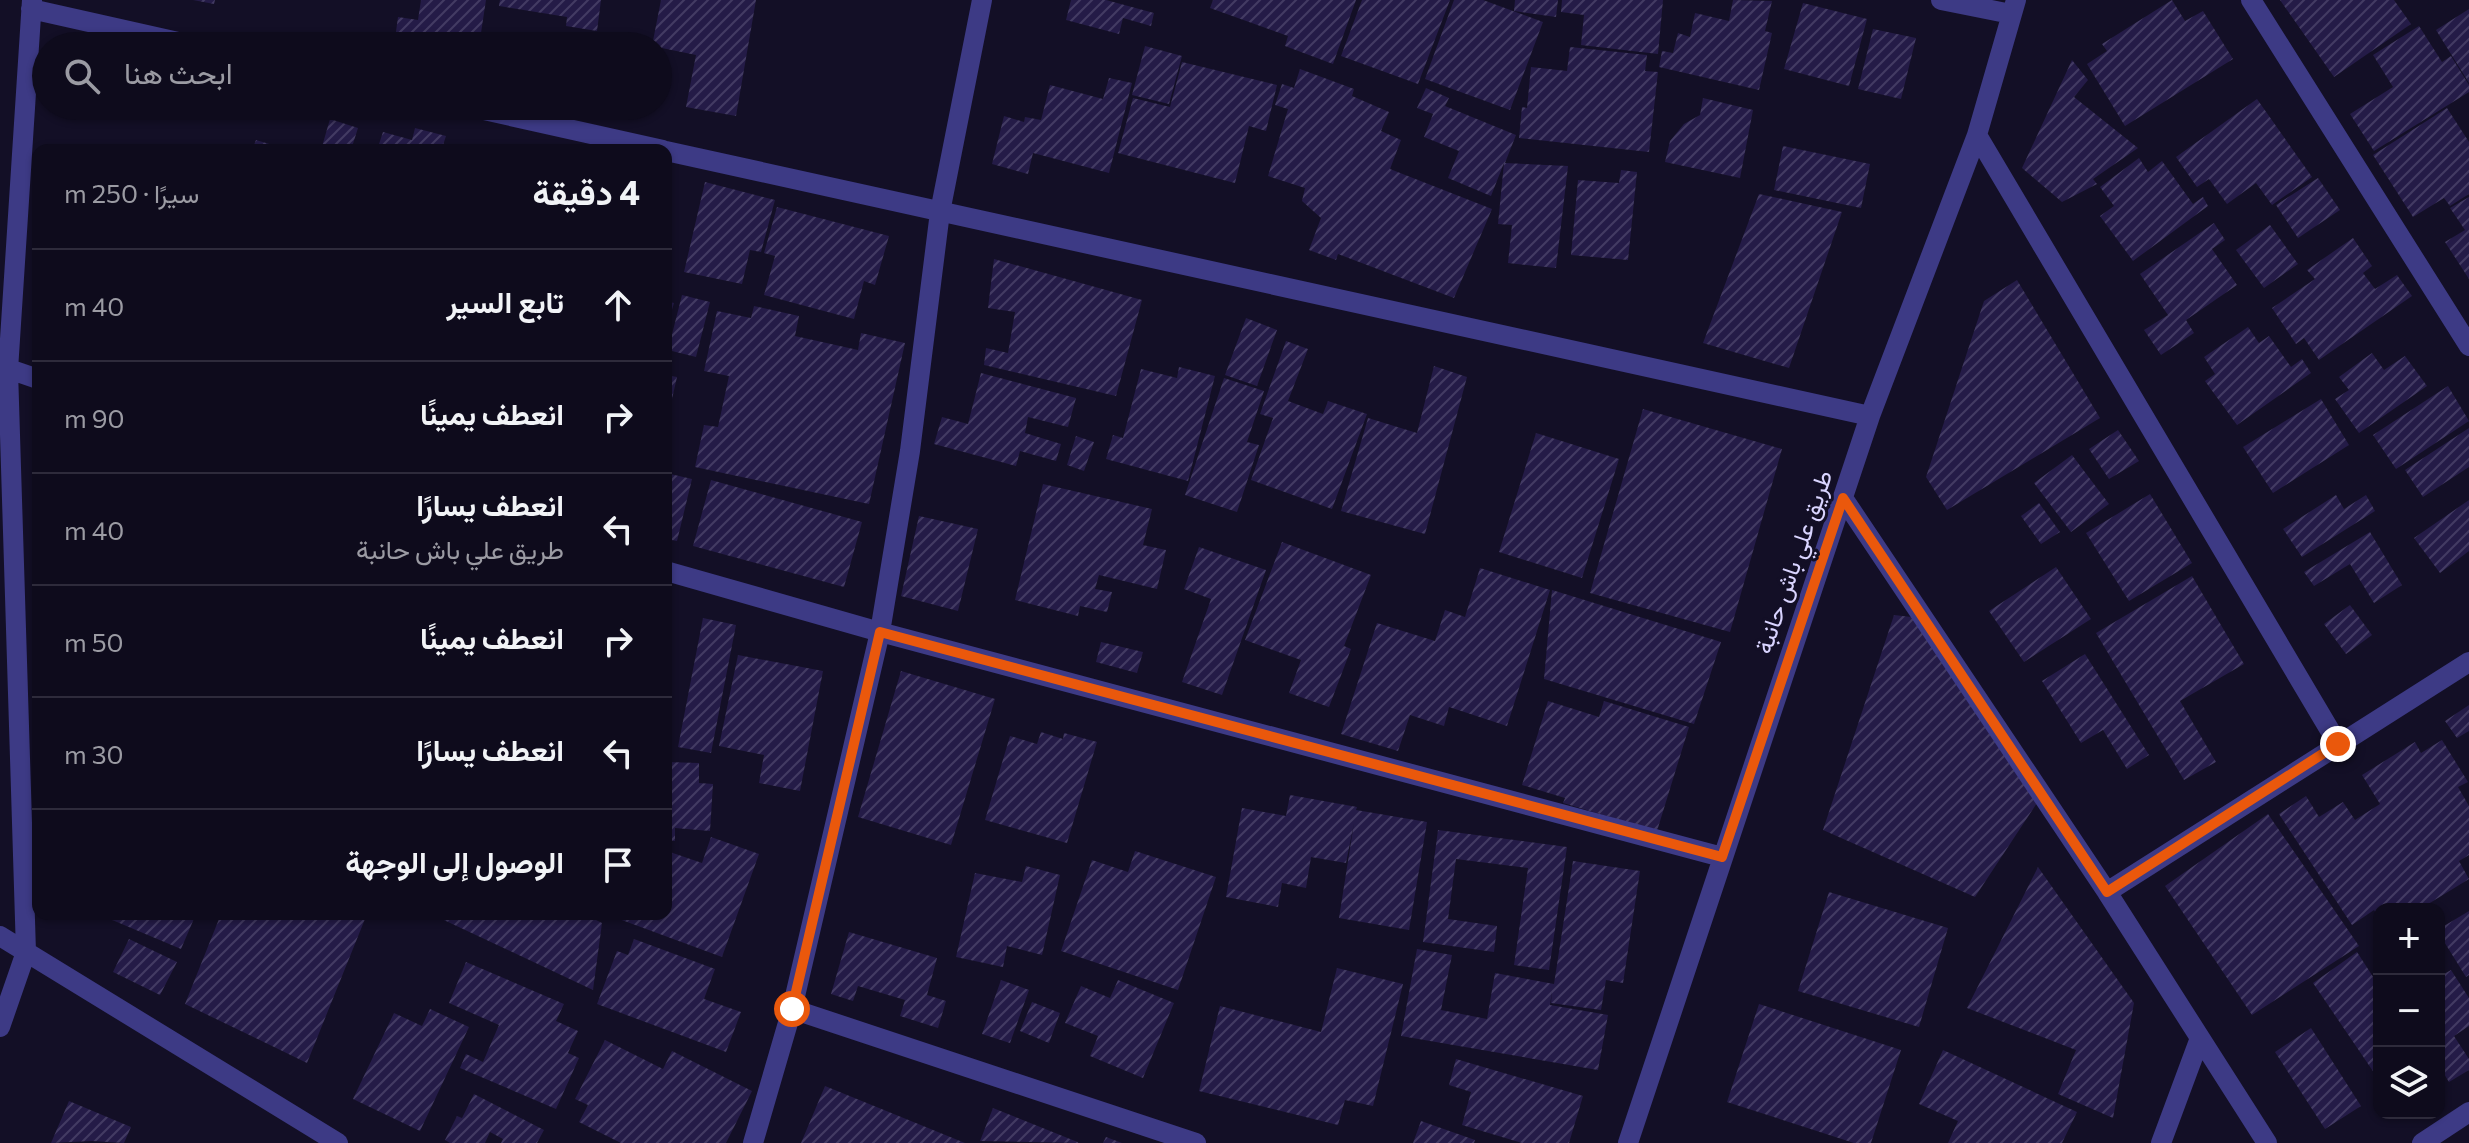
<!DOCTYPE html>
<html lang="ar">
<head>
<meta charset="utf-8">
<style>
  body { margin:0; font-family:Commissioner,Vazirmatn,sans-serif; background:#171425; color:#f1f3f6; direction:rtl }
  .controls { position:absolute; right:24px; bottom:24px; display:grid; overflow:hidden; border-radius:16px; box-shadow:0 2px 6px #0004 }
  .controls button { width:72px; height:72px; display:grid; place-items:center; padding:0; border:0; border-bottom:2px solid #2e2b3b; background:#0e0b1c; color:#f1f3f6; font:40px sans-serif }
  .stop { position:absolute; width:24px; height:24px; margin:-18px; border:6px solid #ea580c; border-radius:50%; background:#fff }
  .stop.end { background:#ea580c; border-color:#fff; box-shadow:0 2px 8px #0008 }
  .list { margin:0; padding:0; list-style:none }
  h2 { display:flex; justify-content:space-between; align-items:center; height:104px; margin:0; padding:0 32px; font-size:34px }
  h2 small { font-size:26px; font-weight:400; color:#9b9ba3 }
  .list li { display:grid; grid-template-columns:52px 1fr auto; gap:24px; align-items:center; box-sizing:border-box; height:112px; padding:0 32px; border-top:2px solid #2e2b3b }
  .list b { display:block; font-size:30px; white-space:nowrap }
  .list p { margin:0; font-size:26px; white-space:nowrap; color:#9b9ba3 }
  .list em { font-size:26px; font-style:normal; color:#9b9ba3 }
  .icon { flex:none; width:44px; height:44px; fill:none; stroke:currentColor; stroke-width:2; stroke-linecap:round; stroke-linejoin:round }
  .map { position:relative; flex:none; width:2469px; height:1143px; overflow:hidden; direction:ltr }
  .search { position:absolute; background:#0e0b1c; box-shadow:0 2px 6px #0004; left:32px; top:32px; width:640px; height:88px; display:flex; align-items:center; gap:20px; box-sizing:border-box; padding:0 28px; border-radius:44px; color:#9b9ba3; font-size:30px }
  .panel { position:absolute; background:#0e0b1c; box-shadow:0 2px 6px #0004; left:32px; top:144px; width:640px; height:776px; border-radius:16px; direction:rtl }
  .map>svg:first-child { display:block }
  .building { fill:url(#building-hatch) }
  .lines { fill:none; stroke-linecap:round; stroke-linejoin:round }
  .minor { stroke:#3d3a85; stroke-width:20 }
  .route { stroke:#ea580c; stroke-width:10 }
  .labels { text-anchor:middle; stroke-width:6; stroke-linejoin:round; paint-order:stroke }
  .street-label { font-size:24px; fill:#d9d4ff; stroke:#130f26 }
</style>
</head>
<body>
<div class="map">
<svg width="2469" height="1143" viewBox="0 0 2469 1143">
  <defs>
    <pattern id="building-hatch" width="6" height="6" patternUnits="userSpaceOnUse" patternTransform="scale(2)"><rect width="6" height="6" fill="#241b47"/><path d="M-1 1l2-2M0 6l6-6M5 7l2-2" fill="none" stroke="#433b63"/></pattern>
  </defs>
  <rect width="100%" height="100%" fill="#130f26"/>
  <!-- building -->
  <path class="building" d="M193,0H215L214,4Z
    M421,0H486L479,46H394L398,17L418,20Z
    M500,0H601L597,31L566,26L567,17L499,6Z
    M661,0H756L736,116L686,107L696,55L652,46Z
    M1071,0H1106L1154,13L1151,26L1123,18L1119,34L1066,20Z
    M1213,0H1356L1333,64L1285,46L1288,36L1210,8Z
    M1362,0H1450L1418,84L1341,56Z
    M1454,0H1483L1543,22L1510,110L1425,79Z
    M1515,0H1558L1556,17L1514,11Z
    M1562,0H1663L1658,54L1581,45L1584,15L1561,12Z
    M1733,0L1772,1L1765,31L1772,33L1759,90L1659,67L1662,51L1673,53L1678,33L1690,37L1695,13L1729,21Z
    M2172,0L2185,21L2203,11L2233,59L2125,126L2087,64L2107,51L2102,44Z
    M2280,0H2394L2411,24L2334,77Z
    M1803,3L1867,19L1849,86L1784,69Z
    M2469,9V83L2436,30Z
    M2419,26L2442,62L2451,56L2469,85V92L2374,151L2350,114L2393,87L2373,55Z
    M1873,29L1916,38L1901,99L1858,89Z
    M591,37L633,43V46H589Z
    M1145,46L1182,56L1169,104L1132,95Z
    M1570,47L1647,55L1645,71L1658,72L1649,152L1519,138L1522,107L1527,108L1531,67L1567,71Z
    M2072,60L2088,80L2074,97L2138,148L2093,179L2097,184L2062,202L2022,168Z
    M1182,62L1277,85L1266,131L1249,126L1235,183L1118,153L1133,98L1170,107Z
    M1300,69L1354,89L1352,96L1389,112L1381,131L1401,140L1390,169L1492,209L1454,298L1338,254L1336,260L1309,250L1321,218L1302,201L1305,188L1268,176L1288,109L1275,105L1282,84L1294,88Z
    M1109,78L1132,83L1109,173L1033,153L1028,174L992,164L1004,116L1024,122L1025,117L1041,120L1050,85L1103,99Z
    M1426,88L1449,98L1445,106L1516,135L1505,163L1568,166L1556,268L1508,263L1512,225L1498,224L1504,163L1491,196L1448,178L1459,151L1424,137L1433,114L1417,108Z
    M1703,98L1753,110L1740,178L1665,162L1670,141L1684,124L1700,115Z
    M2257,99L2312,177L2272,205L2256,183L2227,204L2209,179L2197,187L2176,157Z
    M2447,108L2469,142V194L2450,206L2444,198L2413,217L2373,155Z
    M330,119L358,128L351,150H321Z
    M415,128L446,136L443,145L457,150H377L383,132L412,140Z
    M256,140L286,149V150H252Z
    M1783,146L1870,164L1861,208L1774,190Z
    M2139,158L2148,172L2162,161L2193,204L2203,197L2208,206L2133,261L2100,216L2114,206L2100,187Z
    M1621,170L1637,172L1628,260L1571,255L1578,180L1619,183Z
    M2318,178L2340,210L2298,238L2276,205Z
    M705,182L775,200L761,252L750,250L742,284L684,272Z
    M1759,194L1842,212L1789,368L1703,343Z
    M2469,197V279L2445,242L2465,230L2450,208Z
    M777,207L889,236L875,285L864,281L854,319L764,295L775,256L764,253Z
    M2214,223L2225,240L2212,249L2237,285L2186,320L2194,333L2161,355L2144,330L2168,315L2140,274Z
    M2270,225L2298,264L2264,288L2236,250Z
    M2353,238L2372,266L2363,273L2375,289L2397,275L2412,296L2319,360L2304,338L2296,344L2272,308L2315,279L2307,270Z
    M994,259L1142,300L1116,396L984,365L986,348L1008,353L1015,312L988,308Z
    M2017,280L2100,418L1947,510L1926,477L1984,301Z
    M682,295L710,302L696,357L668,350Z
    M666,301L674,303L667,326H666Z
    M754,306L799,316L795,336L858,350L861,333L905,343L869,504L695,467L704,425L718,427L729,376L704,371L717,311L751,318Z
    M1246,318L1277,330L1257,386L1225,375Z
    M2248,327L2259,343L2269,336L2291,367L2302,359L2311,373L2237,425L2205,381L2215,374L2204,357Z
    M1286,341L1308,349L1288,401L1323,414L1328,401L1367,414L1332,509L1251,480L1273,418L1260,414Z
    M2372,353L2384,370L2405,356L2427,386L2359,433L2335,399L2349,390L2339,377Z
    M1434,366L1467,377L1425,534L1341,511L1368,418L1417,433Z
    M1179,367L1215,376L1188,481L1106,459L1113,435L1123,438L1141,369L1177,378Z
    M981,373L1076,398L1068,427L1028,417L1025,433L1061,444L1056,461L1020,451L1016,466L934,444L942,417L968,424Z
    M666,375L677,377L667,421H666Z
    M1224,378L1264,391L1247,442L1259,445L1237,512L1185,495Z
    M2448,386L2469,421L2396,469L2373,435Z
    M2321,399L2349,445L2273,493L2243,447Z
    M1643,409L1782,449L1730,632L1590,593Z
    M2469,428V467L2423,497L2405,470Z
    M2118,430L2139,461L2109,479L2089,449Z
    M1536,433L1619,459L1582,578L1499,552Z
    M1076,436L1094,442L1084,471L1067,465Z
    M2072,455L2109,504L2071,532L2034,483Z
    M666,473L692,479L677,541L666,539Z
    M711,480L862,522L844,587L693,546Z
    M1043,484L1152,509L1143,545L1166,550L1157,589L1099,575L1095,589L1112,592L1107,612L1080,606L1078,616L1015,600Z
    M2150,494L2192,563L2129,601L2086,533Z
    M2336,495L2344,509L2366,495L2375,511L2302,557L2283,529Z
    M2469,500V551L2440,573L2414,538Z
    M2039,503L2060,532L2041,544L2021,516Z
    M919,516L978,529L958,611L901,596Z
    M2370,532L2402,585L2374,603L2350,564L2314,586L2304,572Z
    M1282,542L1371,575L1344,646L1351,649L1329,707L1289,693L1301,660L1245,640Z
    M1199,547L1266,570L1222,695L1182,682L1211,599L1184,589Z
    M2056,567L2091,619L2024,662L1989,611Z
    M1480,568L1550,590L1507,726L1449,707L1444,726L1410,715L1398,751L1341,734L1377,623L1435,641L1445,610L1465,617Z
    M2192,576L2244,664L2180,701L2216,762L2184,780L2096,633Z
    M1552,590L1721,642L1694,724L1544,679Z
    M2350,605L2372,635L2346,654L2324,624Z
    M1894,615L1920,618L2037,803L1975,897L1823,830Z
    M703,618L736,625L711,753L678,747Z
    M1101,642L1143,652L1137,673L1096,662Z
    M2085,654L2149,755L2127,769L2103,730L2081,743L2042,681Z
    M738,655L823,671L800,791L759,783L764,755L719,746Z
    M901,671L995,699L951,845L858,817Z
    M1548,701L1599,717L1604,701L1689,727L1657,831L1563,803L1565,798L1522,785Z
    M2469,705V731L2457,738L2445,721Z
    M1041,732L1063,739L1064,733L1097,742L1067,843L985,820L1010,736L1037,744Z
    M2442,740L2468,782L2458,787L2469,806V855L2459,861L2469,879L2420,909H2379V918L2374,910L2352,925L2279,814L2306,796L2319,817L2343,802L2355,820L2380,804L2362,775L2415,742L2421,753Z
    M666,762L699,763V783L713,784L710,831L675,828V841L666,840Z
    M1290,795L1357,807L1356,810L1427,822L1409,930L1339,918L1354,823L1346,863L1311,857L1306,888L1282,883L1278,907L1226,897L1242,808L1286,816Z
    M2268,814L2359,946L2252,1015L2165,886Z
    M1438,830L1567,847L1549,970L1514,965L1528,868L1456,859L1448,919L1497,926L1494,952L1423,942Z
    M711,837L759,854L722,957L619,919L621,914H666L667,851L702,863Z
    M1135,851L1216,877L1178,990L1061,951L1092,860L1128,872Z
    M1573,861L1640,871L1623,983L1606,980L1601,1010L1551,1003L1552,991L1550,1005L1608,1015L1598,1070L1401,1036L1417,949L1452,955L1441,1010L1487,1019L1495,973L1554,984Z
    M1026,866L1060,875L1042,955L1007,946L1003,967L956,957L975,873L1022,882Z
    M2038,867L2134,1003L2113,1118L2058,1094L2076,1050L1967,1008Z
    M1829,892L1948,928L1919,1027L1798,991Z
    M2469,911V975L2466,977L2443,940L2439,943V929Z
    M98,914H196L181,949Z
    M221,914H367L307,1063L185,1004Z
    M431,914H591L590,917L602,923L593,990Z
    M849,932L937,958L927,995L946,1001L938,1028L900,1016L905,1000L858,986L853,1001L831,994Z
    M129,939L177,962L160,995L113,972Z
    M634,939L715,969L704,999L741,1012L726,1052L597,1004L617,951L628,955Z
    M2357,952L2379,986V1080L2313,983Z
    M466,962L564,1004L556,1021L578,1031L568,1053L579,1058L556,1109L460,1068L466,1054L483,1062L499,1025L449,1003Z
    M1337,968L1403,984L1373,1106L1345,1100L1338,1125L1199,1091L1220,1006L1321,1032Z
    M2451,970L2469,998V1026L2454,1036L2469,1059V1070L2449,1082L2439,1066V977Z
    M1001,980L1029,990L1010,1043L982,1034Z
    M1118,980L1174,1003L1143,1078L1090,1056L1098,1036L1065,1023L1081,986L1110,998Z
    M1032,1002L1060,1013L1049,1043L1020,1031Z
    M1759,1004L1901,1050L1871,1143H1854L1727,1102Z
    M430,1009L469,1027L420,1131L353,1099L394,1013L422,1026Z
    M2311,1028L2361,1106L2325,1129L2275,1052Z
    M605,1040L663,1069L672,1051L752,1091L726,1143H621L579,1122L588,1105L575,1099Z
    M1943,1050L2077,1112L2062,1143H1948L1958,1121L1919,1104Z
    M1456,1059L1583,1096L1569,1143H1522L1462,1125L1471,1092L1449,1085Z
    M825,1086L965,1143H801Z
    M474,1094L544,1130L537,1143H501L503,1139L490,1132L485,1143H450L445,1140L457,1116L462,1118Z
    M69,1101L131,1127L124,1143L92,1141L51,1143Z
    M993,1108L1080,1143L980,1141Z
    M1421,1121L1475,1140L1474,1143H1413Z
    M1106,1137L1122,1143H1103Z"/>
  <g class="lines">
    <!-- minor -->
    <path class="minor" d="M1941,0L2011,14
      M2251,0L2469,346
      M31,9L196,46
      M466,106L663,150
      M1977,135L2338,744
      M666,151L1870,416
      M0,366L38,379
      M1843,498L2107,892L2267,1143
      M666,571L880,632L1722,857
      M2107,892L2469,662
      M0,936L338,1143
      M792,1009L1196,1143
      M0,1027L26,952L8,370L32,0
      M753,1143L792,1009L880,632L910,451L940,212L982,0
      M1628,1143L1870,416L1977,135L2016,0
      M2161,1143L2200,1038
      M2422,1143L2469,1112"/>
  </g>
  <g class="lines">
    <!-- route -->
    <path class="route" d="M792,1009L880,632L1722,857L1843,498L2107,892L2338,744"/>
  </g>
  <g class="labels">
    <!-- street labels -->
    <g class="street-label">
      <text transform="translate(1794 562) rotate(-71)" y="8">طريق علي باش حانبة</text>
    </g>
  </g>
</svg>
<div class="controls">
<button>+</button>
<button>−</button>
<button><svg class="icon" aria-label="layers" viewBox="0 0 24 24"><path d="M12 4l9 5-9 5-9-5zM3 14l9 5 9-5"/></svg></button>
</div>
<div class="stop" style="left:792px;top:1009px"></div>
<div class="stop end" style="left:2338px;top:744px"></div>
<div class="search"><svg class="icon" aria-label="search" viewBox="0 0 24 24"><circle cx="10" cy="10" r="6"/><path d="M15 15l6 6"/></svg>ابحث هنا</div>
<section class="panel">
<h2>4 دقيقة<small>سيرًا · 250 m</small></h2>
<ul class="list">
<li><svg class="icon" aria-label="ahead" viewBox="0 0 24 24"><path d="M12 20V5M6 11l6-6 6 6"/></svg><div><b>تابع السير</b></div><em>40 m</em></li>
<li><svg class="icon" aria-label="right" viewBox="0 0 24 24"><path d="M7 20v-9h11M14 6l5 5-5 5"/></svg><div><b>انعطف يمينًا</b></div><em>90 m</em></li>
<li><svg class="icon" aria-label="left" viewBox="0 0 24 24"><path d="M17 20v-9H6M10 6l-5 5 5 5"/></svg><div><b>انعطف يسارًا</b><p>طريق علي باش حانبة</p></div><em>40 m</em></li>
<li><svg class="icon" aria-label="right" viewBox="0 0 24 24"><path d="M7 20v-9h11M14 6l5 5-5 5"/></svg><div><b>انعطف يمينًا</b></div><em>50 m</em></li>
<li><svg class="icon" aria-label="left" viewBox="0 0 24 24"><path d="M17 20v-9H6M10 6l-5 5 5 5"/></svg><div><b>انعطف يسارًا</b></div><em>30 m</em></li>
<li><svg class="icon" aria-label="arrive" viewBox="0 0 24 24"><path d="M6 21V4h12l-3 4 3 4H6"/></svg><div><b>الوصول إلى الوجهة</b></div></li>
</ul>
</section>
</div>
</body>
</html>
